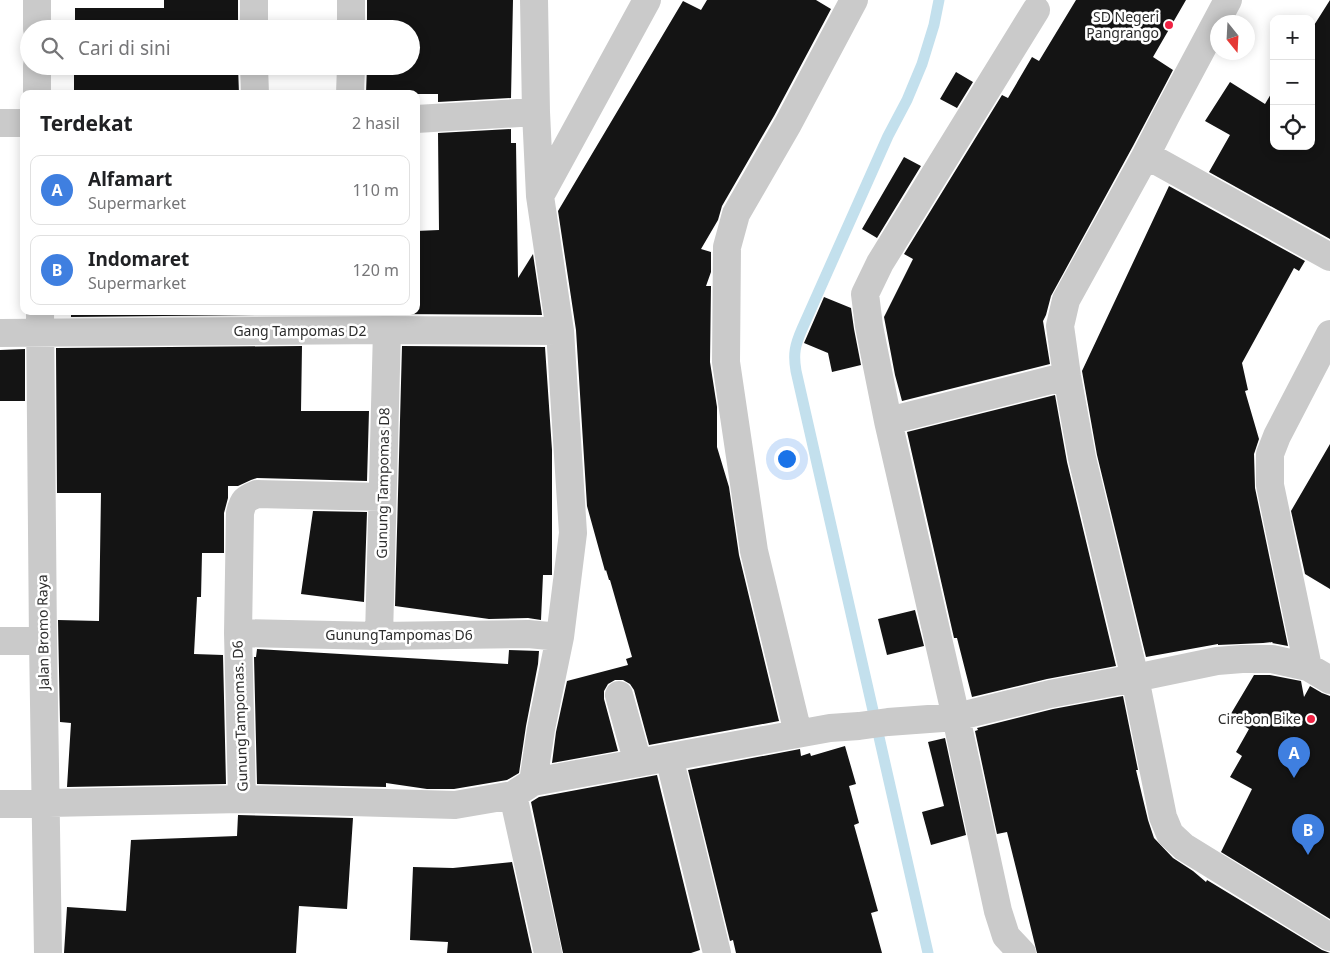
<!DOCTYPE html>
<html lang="id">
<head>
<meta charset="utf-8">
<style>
  body { margin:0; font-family:"Noto Sans",sans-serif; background:#f2f2f2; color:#202124 }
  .controls { position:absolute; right:15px; top:15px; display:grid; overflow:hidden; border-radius:10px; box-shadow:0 2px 12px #0003 }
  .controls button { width:45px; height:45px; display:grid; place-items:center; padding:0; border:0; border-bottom:1px solid #e0e0e0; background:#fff; color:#202124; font:25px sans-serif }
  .compass { position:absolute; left:1210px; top:15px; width:45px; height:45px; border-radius:50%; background:#fff; box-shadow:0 2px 12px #0003; rotate:162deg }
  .you { position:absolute; left:786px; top:458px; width:18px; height:18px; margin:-12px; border:4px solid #fff; border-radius:50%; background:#1a73e8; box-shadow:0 0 0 8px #1a73e833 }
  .badge { display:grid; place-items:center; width:32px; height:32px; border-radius:50%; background:#111827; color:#fff; font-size:16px; font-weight:700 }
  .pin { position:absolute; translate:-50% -41px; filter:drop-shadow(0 1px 2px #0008) }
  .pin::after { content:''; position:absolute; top:26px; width:18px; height:15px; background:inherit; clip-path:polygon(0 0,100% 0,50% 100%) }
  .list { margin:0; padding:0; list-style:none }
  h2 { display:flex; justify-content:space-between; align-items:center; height:65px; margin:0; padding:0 20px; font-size:21px }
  h2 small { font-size:16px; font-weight:400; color:#757577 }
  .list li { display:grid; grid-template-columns:32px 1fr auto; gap:15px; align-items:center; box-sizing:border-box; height:70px; margin:0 10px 10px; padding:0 10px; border:1px solid #e0e0e0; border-radius:10px }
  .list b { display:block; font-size:19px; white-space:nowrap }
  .list p { margin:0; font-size:16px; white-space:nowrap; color:#757577 }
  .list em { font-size:16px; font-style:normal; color:#757577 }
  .icon { flex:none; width:28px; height:28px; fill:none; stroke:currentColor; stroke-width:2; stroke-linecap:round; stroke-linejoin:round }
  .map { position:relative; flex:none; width:1330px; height:953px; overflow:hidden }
  .search { position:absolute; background:#fff; box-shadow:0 2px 12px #0003; left:20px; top:20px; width:400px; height:55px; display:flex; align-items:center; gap:12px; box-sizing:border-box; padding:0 18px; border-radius:28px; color:#757577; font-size:19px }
  .panel { position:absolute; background:#fff; box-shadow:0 2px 12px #0003; left:20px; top:90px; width:400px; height:225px; border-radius:10px }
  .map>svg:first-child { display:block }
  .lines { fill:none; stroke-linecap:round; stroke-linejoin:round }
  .stream { stroke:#c3e0ed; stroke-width:11 }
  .building { fill:#141414 }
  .minor { stroke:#cacaca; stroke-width:28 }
  .poi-dot { fill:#f02243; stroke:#fff; stroke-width:2 }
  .labels { text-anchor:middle; stroke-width:5; stroke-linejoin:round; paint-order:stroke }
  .poi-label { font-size:14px; fill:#2d2d2d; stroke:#fff; text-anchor:end }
  .street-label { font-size:14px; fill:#2d2d2d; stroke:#fff }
</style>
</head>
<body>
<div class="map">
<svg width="1330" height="953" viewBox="0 0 1330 953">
  <rect width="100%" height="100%" fill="#fff"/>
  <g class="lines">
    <!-- stream -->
    <path class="stream" d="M928,953L796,371C793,354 795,345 802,329L888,136L907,100L922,64L934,25L939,0"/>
  </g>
  <!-- building -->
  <path class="building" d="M164,0H238V29H75V8H164Z
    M367,0H513L511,98L438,102V94H366L367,66H411V29H367Z
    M707,0H816L831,9L774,116L722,206L718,220L701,249L711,252V272L706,286H711L710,362L717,407V447L729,487L739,555L779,721L649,745L634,690L630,684L623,680H615L608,684L604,691V699L618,751L552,763L556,732L567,681L628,665L626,659L632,657L610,580H609L606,570L605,571L587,506L576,330L558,211L683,1L701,10Z
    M1076,0H1186L1153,57L1173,70L1133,146L1051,296L1046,315L1043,321L1050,364L902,401L895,375L884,317L913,259L904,254L1002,95L1008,98L1032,57L1039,61Z
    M1330,0V239L1209,172L1230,135L1205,121L1230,82L1265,104L1274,89V146H1311V30Z
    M74,66H238L239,94H74Z
    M956,72L973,82L957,108L940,99Z
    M511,129V143H516L518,278L533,254L542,315L393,314V311H416V231L439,230L438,133Z
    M904,157L921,166L877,238L862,229Z
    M1169,186L1305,261L1299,271L1294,268L1242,363L1248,390L1245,391L1259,439L1254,454L1255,488L1288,646L1272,643L1273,642L1263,643L1218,645V644L1146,657L1097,455L1082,371Z
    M824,297L851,308L854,329L861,365L832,372L828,353L804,343Z
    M71,311H255V315L71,317Z
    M302,346L301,411H369L367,481L257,478L251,480L238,486H228V498L224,513V553H202L201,597H197L194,654L223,655L226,784L67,787L71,723L60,722L58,620L99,621L101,493H57L56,348Z
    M402,346L545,347L552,450V575H543L541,620L528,618L489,619L395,606Z
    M25,349V401H0V350Z
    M1055,395L1067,462L1116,666L1047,679L972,697L957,638H954L907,432Z
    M1330,444V589L1305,574L1291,511Z
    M313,511L367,512L364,602L301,594Z
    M915,610L924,646L887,655L878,619Z
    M257,649L508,664L509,650L539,651L538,664L526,726L519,773L507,780L454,789H427L386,783V787L257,784L254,657H256Z
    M1254,675H1270L1301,681L1304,697L1310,686L1322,693L1330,696V919L1221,852L1252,789L1230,777L1242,756L1236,752L1249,729L1229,717Z
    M1123,696L1138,770H1136L1148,820L1154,838L1173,858L1193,871L1206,882L1207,880L1322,950L1330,953H1037L1007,832L997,834L975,731L978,730L977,728L1053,709Z
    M945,738L966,835L931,845L922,812L944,806L928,742Z
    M845,746L856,784L849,786L859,823L854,825L878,911L871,913L882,953H736L733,940L730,941L688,770L800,749L801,756L810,753L811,756Z
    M657,775L700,950L691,953H563L531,802L539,797Z
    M238,815L353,818L347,909L299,906L296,953H64L67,907L126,911L131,840L237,836Z
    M512,862L532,953H447L448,942L410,940L413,867L453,868Z"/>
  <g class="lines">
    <!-- minor -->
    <path class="minor" d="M37,0V29
      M254,0V29
      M534,0L536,112L540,196
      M1228,0L1166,116L1146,155L1066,300L1060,326L1067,376L1082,458L1135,678L1163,817L1170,834L1184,847L1330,937
      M351,29V0
      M254,66L255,94
      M37,94V66
      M350,94L351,66
      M416,119L536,112
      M0,123H24
      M1146,155L1330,257
      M40,311L43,641L48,953
      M0,333L387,330L560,331
      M888,421L1067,376
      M238,633L379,636L528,634L560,637
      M379,636L387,330
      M0,641H43
      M1308,667L1330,680
      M619,695L638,763
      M798,733L754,551L726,362L727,247L736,214L788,124L854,0
      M669,757L717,953
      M533,782L830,728L859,726L888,722L956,717L1050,694L1135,678L1217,661L1242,659H1272L1308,667L1270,485V454L1277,436L1330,334
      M513,795L548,953
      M242,799L238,633L240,513C243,500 245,499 257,494L382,497
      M0,804L242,799L455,805L513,795L533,782L541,729L560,637L573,533L560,331L540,196L647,0
      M1022,953L1006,936L998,911L956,717L888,421L869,326L865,294L880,263L1036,10"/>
  </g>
  <!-- markers -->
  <g class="poi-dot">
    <circle cx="1169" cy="25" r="5"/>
    <circle cx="1311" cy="719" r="5"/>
  </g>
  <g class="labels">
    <!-- poi labels -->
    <g class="poi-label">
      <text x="1159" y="22">SD Negeri<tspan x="1159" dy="16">Pangrango</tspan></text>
      <text x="1301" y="724">Cirebon Bike</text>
    </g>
    <!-- street labels -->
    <g class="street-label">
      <text x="300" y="336">Gang Tampomas D2</text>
      <text transform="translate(383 483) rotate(-89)" y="5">Gunung Tampomas D8</text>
      <text transform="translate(43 632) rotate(-91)" y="5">Jalan Bromo Raya</text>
      <text x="399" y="640">GunungTampomas D6</text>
      <text transform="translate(240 716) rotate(-92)" y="5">GunungTampomas. D6</text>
    </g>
  </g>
</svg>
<div class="controls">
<button>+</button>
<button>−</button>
<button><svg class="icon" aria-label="locate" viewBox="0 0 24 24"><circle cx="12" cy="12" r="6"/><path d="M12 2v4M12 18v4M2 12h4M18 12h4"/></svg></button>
</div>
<svg class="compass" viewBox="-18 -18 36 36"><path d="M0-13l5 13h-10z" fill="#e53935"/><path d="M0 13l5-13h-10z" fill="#757577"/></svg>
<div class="you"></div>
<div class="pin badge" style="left:1294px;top:778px;background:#3f7fe0">A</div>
<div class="pin badge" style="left:1308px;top:855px;background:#3f7fe0">B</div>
<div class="search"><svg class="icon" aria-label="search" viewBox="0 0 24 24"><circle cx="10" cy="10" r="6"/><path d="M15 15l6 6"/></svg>Cari di sini</div>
<section class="panel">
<h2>Terdekat<small>2 hasil</small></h2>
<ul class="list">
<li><span class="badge" style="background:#3f7fe0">A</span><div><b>Alfamart</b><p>Supermarket</p></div><em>110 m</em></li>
<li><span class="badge" style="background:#3f7fe0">B</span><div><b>Indomaret</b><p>Supermarket</p></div><em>120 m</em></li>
</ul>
</section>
</div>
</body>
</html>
